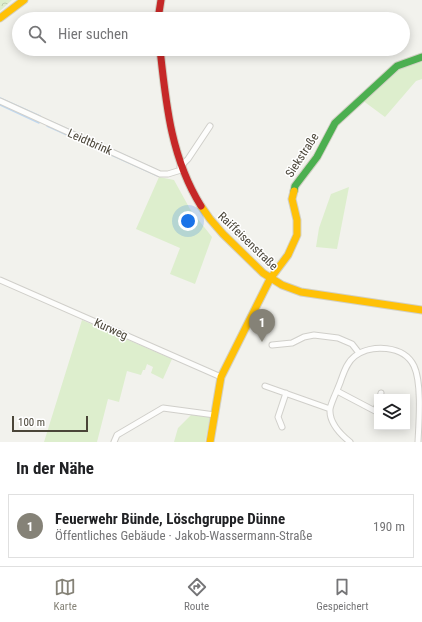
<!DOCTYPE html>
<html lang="de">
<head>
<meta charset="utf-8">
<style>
  body { margin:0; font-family:"Roboto Condensed",sans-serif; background:#f2f2f2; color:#202124 }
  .controls { position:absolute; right:12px; bottom:12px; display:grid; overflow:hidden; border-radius:0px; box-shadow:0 2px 10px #0003 }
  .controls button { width:36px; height:36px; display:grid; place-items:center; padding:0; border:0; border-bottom:1px solid #e0e0e0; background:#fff; color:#202124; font:20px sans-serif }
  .scale { position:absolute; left:12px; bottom:10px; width:76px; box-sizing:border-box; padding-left:4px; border:2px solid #4a4538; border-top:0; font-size:11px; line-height:14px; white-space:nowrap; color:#4a4538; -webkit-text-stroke:3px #fff; paint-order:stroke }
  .you { position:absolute; left:188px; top:221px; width:14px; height:14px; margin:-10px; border:3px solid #fff; border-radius:50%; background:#1a73e8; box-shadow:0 0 0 6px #1a73e833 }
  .badge { display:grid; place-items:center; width:26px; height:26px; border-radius:50%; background:#858277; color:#fff; font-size:13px; font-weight:700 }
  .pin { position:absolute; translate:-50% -33px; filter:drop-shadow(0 1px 2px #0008) }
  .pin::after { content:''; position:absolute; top:21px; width:14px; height:12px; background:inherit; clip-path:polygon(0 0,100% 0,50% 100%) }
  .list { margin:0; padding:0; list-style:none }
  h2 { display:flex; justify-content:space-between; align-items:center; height:52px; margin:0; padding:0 16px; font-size:17px }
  h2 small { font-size:13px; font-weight:400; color:#757577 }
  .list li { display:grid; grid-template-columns:26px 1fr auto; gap:12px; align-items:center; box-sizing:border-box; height:64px; margin:0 8px 8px; padding:0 8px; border:1px solid #e0e0e0; border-radius:0px }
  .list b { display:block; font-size:15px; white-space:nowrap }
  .list p { margin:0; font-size:13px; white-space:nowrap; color:#757577 }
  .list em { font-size:13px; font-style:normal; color:#757577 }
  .icon { flex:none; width:22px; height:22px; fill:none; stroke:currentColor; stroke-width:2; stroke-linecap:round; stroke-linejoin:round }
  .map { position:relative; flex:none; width:422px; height:442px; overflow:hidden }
  .search { position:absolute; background:#fff; box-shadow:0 2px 10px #0003; left:12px; right:12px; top:12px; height:44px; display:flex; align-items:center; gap:10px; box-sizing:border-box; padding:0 14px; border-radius:22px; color:#757577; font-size:15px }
  .sheet { height:124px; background:#fff }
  nav { display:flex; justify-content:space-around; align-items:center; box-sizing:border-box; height:56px; border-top:1px solid #e0e0e0; background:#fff; font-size:11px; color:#757577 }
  nav a { display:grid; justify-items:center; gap:2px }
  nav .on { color:#858277 }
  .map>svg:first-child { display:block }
  .green { fill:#ddeecd }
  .forest { fill:url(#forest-crowns) }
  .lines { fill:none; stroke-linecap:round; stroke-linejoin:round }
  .stream { stroke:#bed7f0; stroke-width:1.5 }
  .street-casing { stroke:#d0cfca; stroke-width:7 }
  .fast-casing { stroke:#d2d0c4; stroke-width:9 }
  .slow-casing { stroke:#d2d0c4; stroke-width:9 }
  .jam-casing { stroke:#d2d0c4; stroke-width:9 }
  .street { stroke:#fdfdfc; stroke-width:5 }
  .fast { stroke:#4caf50; stroke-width:7 }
  .slow { stroke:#ffc107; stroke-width:7 }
  .jam { stroke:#c62828; stroke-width:7 }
  .labels { text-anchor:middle; stroke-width:3; stroke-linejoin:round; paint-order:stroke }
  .street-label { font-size:12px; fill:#4a4538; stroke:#fff }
</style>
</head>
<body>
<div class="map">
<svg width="422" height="442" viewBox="0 0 422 442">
  <defs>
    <pattern id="forest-crowns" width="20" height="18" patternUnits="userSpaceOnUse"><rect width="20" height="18" fill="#ddeecd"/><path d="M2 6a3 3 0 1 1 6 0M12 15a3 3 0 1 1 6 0" fill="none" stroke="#bfcdb1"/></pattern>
  </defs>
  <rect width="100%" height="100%" fill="#f2f2ed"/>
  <!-- green -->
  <path class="green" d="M422,59V79L416,81L385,117L362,100L397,67Z
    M159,177L174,180L190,209L212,237L195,284L170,274L180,248L136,229Z
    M349,187L337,249L316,247L319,228L331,194Z
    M82,320L172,359L163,379L151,373L153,367L147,364L145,370H143L141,375L127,371L119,402L108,399L97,442H44Z
    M191,415L210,417L205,442H174L178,428Z"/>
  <!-- forest -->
  <path class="forest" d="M0,0H12L0,11Z"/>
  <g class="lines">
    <!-- stream -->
    <path class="stream" d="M0,98L40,116
      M0,105L39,123
      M50,121L157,170
      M47,126L158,176"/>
    <defs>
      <path id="street" d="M0,101L160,174H168L181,170
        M180,167L188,159L210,126
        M0,280L221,377
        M272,345L292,343L304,337L314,335L338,338L352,344L359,353
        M265,386L330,409
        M337,391L375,411L377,406
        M380,397L381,393
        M282,427L278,417L286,393
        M114,442L117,435L163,408L215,415
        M350,442C340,434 329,422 330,409C331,402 339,387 341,380C344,372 347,362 355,356C371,344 404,345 414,366C422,383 419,422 418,442"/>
      <path id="fast" d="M294,191L295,186L317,157L335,123L397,66L422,57"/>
      <path id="slow" d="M0,18L24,0
        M201,206L210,219L223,234L263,273L282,285L301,292L422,310
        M210,442L221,377L270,279L288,255L297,235V220L292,199L294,191"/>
      <path id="jam" d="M158,19L161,0
        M160,49C166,104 171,158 201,206"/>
    </defs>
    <!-- street casing -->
    <use href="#street" class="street-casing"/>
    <!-- fast casing -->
    <use href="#fast" class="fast-casing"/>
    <!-- slow casing -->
    <use href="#slow" class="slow-casing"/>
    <!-- jam casing -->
    <use href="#jam" class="jam-casing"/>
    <!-- street -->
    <use href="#street" class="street"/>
    <!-- fast -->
    <use href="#fast" class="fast"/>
    <!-- slow -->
    <use href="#slow" class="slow"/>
    <!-- jam -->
    <use href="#jam" class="jam"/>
  </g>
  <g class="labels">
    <!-- street labels -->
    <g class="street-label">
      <text transform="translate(90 142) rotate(24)" y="4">Leidtbrink</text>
      <text transform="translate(302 155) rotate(-57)" y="4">Siekstraße</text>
      <text transform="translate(248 241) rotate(44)" y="4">Raiffeisenstraße</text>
      <text transform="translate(111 329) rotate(24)" y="4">Kurweg</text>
    </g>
  </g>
</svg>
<div class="controls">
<button><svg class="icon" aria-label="layers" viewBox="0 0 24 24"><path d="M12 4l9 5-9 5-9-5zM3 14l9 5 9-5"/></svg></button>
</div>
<div class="scale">100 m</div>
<div class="you"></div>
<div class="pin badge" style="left:262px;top:342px">1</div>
<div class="search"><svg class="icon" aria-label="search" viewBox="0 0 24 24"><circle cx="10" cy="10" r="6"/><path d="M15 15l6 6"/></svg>Hier suchen</div>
</div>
<section class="sheet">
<h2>In der Nähe<small></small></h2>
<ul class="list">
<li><span class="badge">1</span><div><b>Feuerwehr Bünde, Löschgruppe Dünne</b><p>Öffentliches Gebäude · Jakob-Wassermann-Straße</p></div><em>190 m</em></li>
</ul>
</section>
<nav>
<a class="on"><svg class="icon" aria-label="map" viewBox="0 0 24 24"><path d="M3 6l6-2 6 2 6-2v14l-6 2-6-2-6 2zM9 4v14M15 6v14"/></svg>Karte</a>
<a><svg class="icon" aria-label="directions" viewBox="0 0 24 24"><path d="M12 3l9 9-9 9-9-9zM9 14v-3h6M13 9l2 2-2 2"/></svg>Route</a>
<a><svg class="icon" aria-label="saved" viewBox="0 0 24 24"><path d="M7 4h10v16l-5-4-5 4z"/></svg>Gespeichert</a>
</nav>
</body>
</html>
